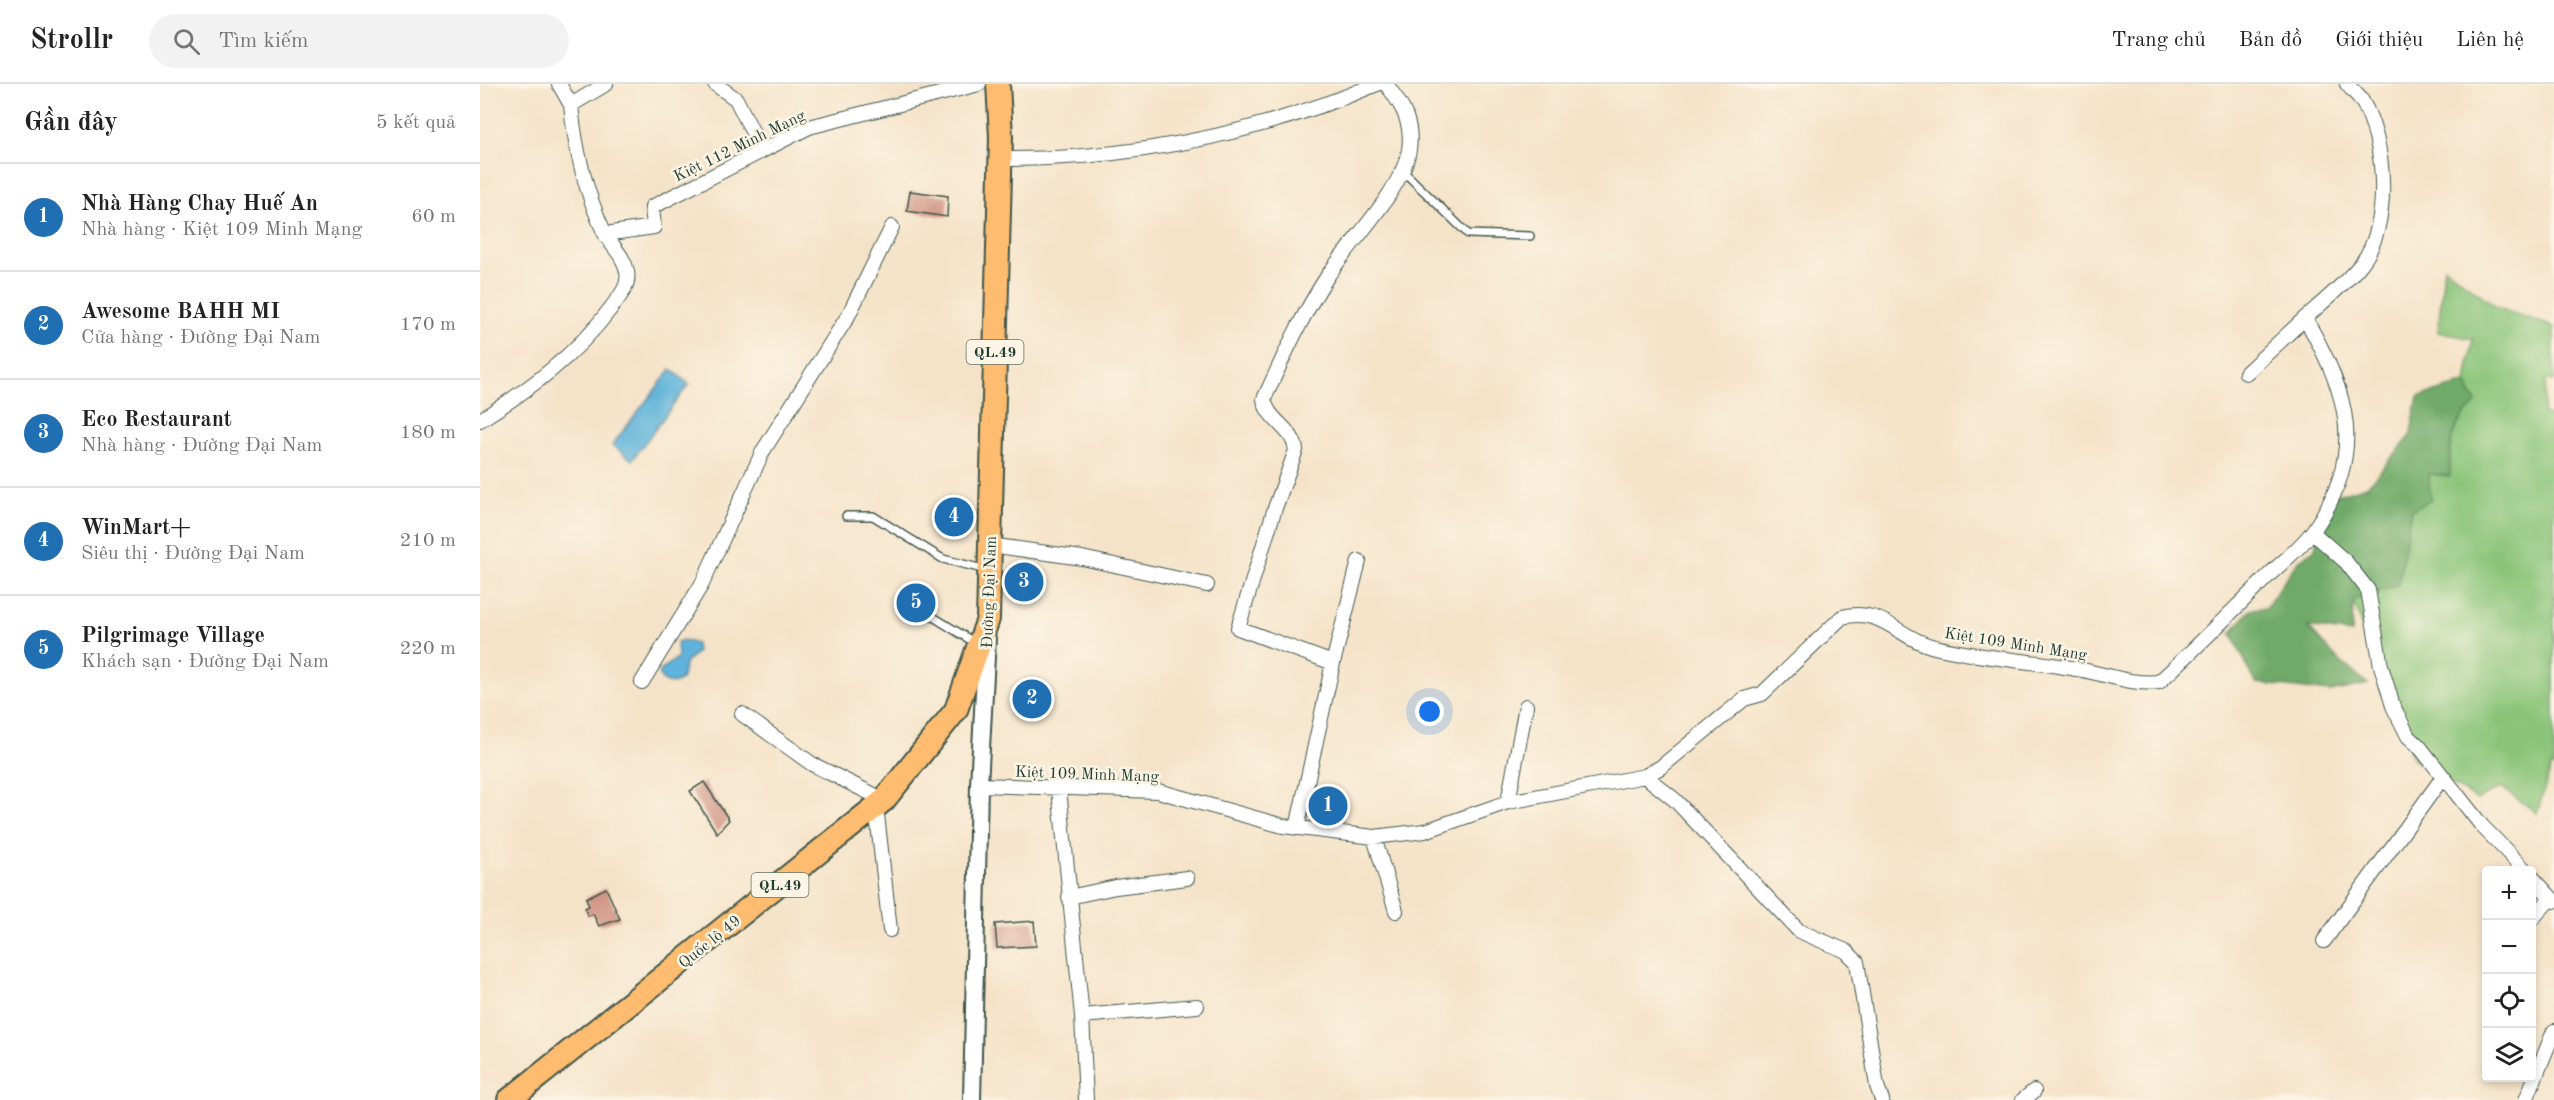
<!DOCTYPE html>
<html lang="vi">
<head>
<meta charset="utf-8">
<style>
  body { margin:0; font-family:"Old Standard TT",serif; background:#f2f2f2; color:#222 }
  .controls { position:absolute; right:18px; bottom:18px; display:grid; overflow:hidden; border-radius:6px; box-shadow:0 3px 9px #0003 }
  .controls button { width:54px; height:54px; display:grid; place-items:center; padding:0; border:0; border-bottom:2px solid #e0e0e0; background:#fff; color:#222; font:30px sans-serif }
  .you { position:absolute; left:950px; top:628px; width:21px; height:21px; margin:-15px; border:4px solid #fff; border-radius:50%; background:#1a73e8; box-shadow:0 0 0 9px #1a73e833 }
  .badge { display:grid; place-items:center; width:39px; height:39px; border-radius:50%; background:#1f6fb2; color:#fff; font-size:20px; font-weight:700 }
  .pin { position:absolute; translate:-50% -50%; border:3px solid #fff; box-shadow:0 2px 6px #0006 }
  .list { margin:0; padding:0; list-style:none }
  h2 { display:flex; justify-content:space-between; align-items:center; height:78px; margin:0; padding:0 24px; font-size:26px }
  h2 small { font-size:20px; font-weight:400; color:#767676 }
  .list li { display:grid; grid-template-columns:39px 1fr auto; gap:18px; align-items:center; box-sizing:border-box; height:108px; padding:0 24px; border-top:2px solid #e0e0e0 }
  .list b { display:block; font-size:22px; white-space:nowrap }
  .list p { margin:0; font-size:20px; white-space:nowrap; color:#767676 }
  .list em { font-size:20px; font-style:normal; color:#767676 }
  .icon { flex:none; width:33px; height:33px; fill:none; stroke:currentColor; stroke-width:2; stroke-linecap:round; stroke-linejoin:round }
  .map { position:relative; flex:none; width:2074px; height:1016px; overflow:hidden }
  header { display:flex; align-items:center; gap:36px; box-sizing:border-box; height:84px; padding:0 30px; background:#fff; border-bottom:2px solid #e0e0e0 }
  header strong { font-size:28px }
  nav { display:flex; gap:33px; margin-inline-start:auto; font-size:21px }
  .search { width:420px; height:54px; background:#f2f2f2; display:flex; align-items:center; gap:15px; box-sizing:border-box; padding:0 21px; border-radius:33px; color:#767676; font-size:22px }
  main { display:flex }
  aside { flex:1; background:#fff }
  .map>svg:first-child { display:block }
  .green { fill:#8ac478; stroke:#548056; stroke-width:1.5 }
  .forest { fill:#6faa68; stroke:#47744e; stroke-width:1.5 }
  .water { fill:#5eb3da; stroke:#3e7887; stroke-width:1.5 }
  .building { fill:#d09585 }
  .lines { fill:none; stroke-linecap:round; stroke-linejoin:round }
  .service-casing { stroke:#3f564a; stroke-width:10 }
  .minor-casing { stroke:#3f564a; stroke-width:16 }
  .tertiary-casing { stroke:#3f564a; stroke-width:20 }
  .trunk-casing { stroke:#3f564a; stroke-width:26 }
  .service { stroke:#fff; stroke-width:7 }
  .minor { stroke:#fff; stroke-width:14 }
  .tertiary { stroke:#fff; stroke-width:16 }
  .trunk { stroke:#fdbc70; stroke-width:22 }
  .labels { text-anchor:middle; stroke-width:5; stroke-linejoin:round; paint-order:stroke }
  .shield { fill:#fcf5e5; stroke:#617469; stroke-width:1.5 }
  .shield-label { font-size:15px; font-weight:bold; fill:#1f3d34 }
  .street-label { font-size:16px; fill:#1f3d34; stroke:#fcf5e5 }
</style>
</head>
<body>
<header>
<strong>Strollr</strong>
<div class="search"><svg class="icon" aria-label="search" viewBox="0 0 24 24"><circle cx="10" cy="10" r="6"/><path d="M15 15l6 6"/></svg>Tìm kiếm</div>
<nav><a>Trang chủ</a><a>Bản đồ</a><a>Giới thiệu</a><a>Liên hệ</a></nav>
</header>
<main>
<aside>
<h2>Gần đây<small>5 kết quả</small></h2>
<ul class="list">
<li><span class="badge">1</span><div><b>Nhà Hàng Chay Huế An</b><p>Nhà hàng · Kiệt 109 Minh Mạng</p></div><em>60 m</em></li>
<li><span class="badge">2</span><div><b>Awesome BAHH MI</b><p>Cửa hàng · Đường Đại Nam</p></div><em>170 m</em></li>
<li><span class="badge">3</span><div><b>Eco Restaurant</b><p>Nhà hàng · Đường Đại Nam</p></div><em>180 m</em></li>
<li><span class="badge">4</span><div><b>WinMart+</b><p>Siêu thị · Đường Đại Nam</p></div><em>210 m</em></li>
<li><span class="badge">5</span><div><b>Pilgrimage Village</b><p>Khách sạn · Đường Đại Nam</p></div><em>220 m</em></li>
</ul>
</aside>
<div class="map">
<svg width="2074" height="1016" viewBox="0 0 2074 1016">
  <rect width="100%" height="100%" fill="#fcf5e5"/>
  <filter id="ink" filterUnits="userSpaceOnUse"><feTurbulence type="fractalNoise" baseFrequency=".0167" numOctaves="2"/><feDisplacementMap in="SourceGraphic" scale="12" xChannelSelector="R" yChannelSelector="G"/><feConvolveMatrix kernelMatrix="1 2 1 2 8 2 1 2 1" color-interpolation-filters="sRGB"/></filter>
  <filter id="wash" filterUnits="userSpaceOnUse"><feTurbulence type="fractalNoise" baseFrequency=".008" numOctaves="4" result="noise"/><feDisplacementMap in="SourceGraphic" scale="24" xChannelSelector="R" yChannelSelector="G"/><feGaussianBlur stdDeviation="1.35" result="paint"/><feColorMatrix in="noise" values="0 0 0 0 0 0 0 0 0 0 0 0 0 0 0 0 0 1.4 0 .05"/><feComposite in="paint" operator="in"/></filter>
  <g filter="url(#wash)">
    <rect width="100%" height="100%" fill="#f5e3c9"/>
    <!-- green -->
    <path class="green" d="M1964,183L2018,224L2074,243V297L2066,296L2063,330L2074,333V683H2071L2057,729L2021,703L1997,716L1934,676L1908,620L1873,516L1918,501L1931,426L1949,390L1969,392C1970,356 1969,343 1996,319L1986,299L1993,255L1958,248Z"/>
    <!-- forest -->
    <path class="forest" d="M1986,299L1996,319C1969,344 1970,356 1970,392L1949,390L1950,416L1931,426L1918,501L1873,516L1872,549L1828,543L1855,573L1888,600L1850,608L1776,599L1751,549L1771,525L1786,524L1817,478L1835,465L1840,431L1854,412L1887,402L1930,353L1938,313Z"/>
    <!-- water -->
    <path class="water" d="M191,285L209,300L152,376L132,361Z
      M203,556L216,560L217,568L206,578L201,596C193,601 188,601 181,595L179,588L198,573L197,558Z"/>
    <g id="blocks">
      <!-- building -->
      <path class="building" d="M430,107L468,112L467,133L427,127Z
        M224,698L249,736L237,749L210,707Z
        M126,804L140,835L119,842L113,830L108,832L105,824L109,822L106,814Z
        M554,837L556,862L517,864L515,840Z"/>
    </g>
  </g>
  <g filter="url(#ink)">
    <use href="#blocks" fill-opacity="0" stroke="#3f564a" stroke-width="1.5"/>
    <g class="lines">
      <defs>
        <path id="service" d="M922,86L988,150L1050,152
          M366,432H393L463,475L507,486
          M442,526L497,560"/>
        <path id="minor" d="M79,0L91,21L126,0
          M235,0L256,15L282,67
          M520,75C650,76 778,50 897,0
          M125,150L174,143L172,123L329,43L499,0
          M1766,289L1825,234
          M0,336C50,305 96,271 131,224C139,213 150,202 147,188C144,171 131,162 124,148C106,109 95,63 91,21
          M1832,448L1866,478L1888,506L1901,582L1913,622L1928,652L1939,662L2002,742L2045,786
          M510,461L602,474L727,501
          M853,579L758,544L794,427L816,366C814,345 787,336 784,315C803,274 822,231 847,193C870,158 922,107 929,66C933,38 922,21 906,0
          M162,598L222,500L283,367L368,232L412,143
          M262,630L332,680L404,716
          M1165,692L1195,716L1319,847L1366,867L1377,878L1397,1002L1402,1016
          M499,701L678,707L803,742L894,753L945,747L1028,718L1165,692L1181,683L1264,615L1282,610L1362,533C1403,523 1417,553 1451,562C1501,575 1552,576 1602,586C1628,591 1653,601 1679,598C1714,566 1747,532 1781,499C1797,482 1819,466 1833,447C1887,369 1869,311 1825,234C1844,217 1865,200 1881,180C1912,142 1906,57 1882,17C1878,11 1872,6 1867,0
          M579,705L602,932L606,1016
          M1028,718L1046,622
          M396,722L410,846
          M817,744L853,579L879,477
          M894,753L916,827
          M2052,793L2074,817
          M589,813L636,803L707,794
          M2052,835L2071,814
          M1844,857L1963,693
          M602,932L717,922
          M1543,1016L1554,1007
          M2046,1016L2074,947"/>
        <path id="tertiary" d="M492,1016L499,701L507,554"/>
        <path id="trunk" d="M29,1016L404,716L476,626L508,535L521,53L518,0"/>
      </defs>
      <!-- service casing -->
      <use href="#service" class="service-casing"/>
      <!-- minor casing -->
      <use href="#minor" class="minor-casing"/>
      <!-- tertiary casing -->
      <use href="#tertiary" class="tertiary-casing"/>
      <!-- trunk casing -->
      <use href="#trunk" class="trunk-casing"/>
      <!-- service -->
      <use href="#service" class="service"/>
      <!-- minor -->
      <use href="#minor" class="minor"/>
      <!-- tertiary -->
      <use href="#tertiary" class="tertiary"/>
      <!-- trunk -->
      <use href="#trunk" class="trunk"/>
    </g>
  </g>
  <g class="labels">
    <!-- shield labels -->
    <g class="shield">
      <rect x="486.5" y="256" width="57" height="24" rx="4.5"/>
      <rect x="271.5" y="789" width="57" height="24" rx="4.5"/>
    </g>
    <g class="shield-label">
      <text x="515" y="273">QL.49</text>
      <text x="300" y="806">QL.49</text>
    </g>
    <!-- street labels -->
    <g class="street-label">
      <text transform="translate(259 61) rotate(-26)" y="6">Kiệt 112 Minh Mạng</text>
      <text transform="translate(508 508) rotate(-88)" y="6">Đường Đại Nam</text>
      <text transform="translate(1536 559) rotate(9)" y="6">Kiệt 109 Minh Mạng</text>
      <text transform="translate(607 689) rotate(2)" y="6">Kiệt 109 Minh Mạng</text>
      <text transform="translate(229 857) rotate(-39)" y="6">Quốc lộ 49</text>
    </g>
  </g>
</svg>
<div class="controls">
<button>+</button>
<button>−</button>
<button><svg class="icon" aria-label="locate" viewBox="0 0 24 24"><circle cx="12" cy="12" r="6"/><path d="M12 2v4M12 18v4M2 12h4M18 12h4"/></svg></button>
<button><svg class="icon" aria-label="layers" viewBox="0 0 24 24"><path d="M12 4l9 5-9 5-9-5zM3 14l9 5 9-5"/></svg></button>
</div>
<div class="you"></div>
<div class="pin badge" style="left:848px;top:722px">1</div>
<div class="pin badge" style="left:552px;top:615px">2</div>
<div class="pin badge" style="left:544px;top:498px">3</div>
<div class="pin badge" style="left:474px;top:433px">4</div>
<div class="pin badge" style="left:436px;top:519px">5</div>
</div>
</main>
</body>
</html>
